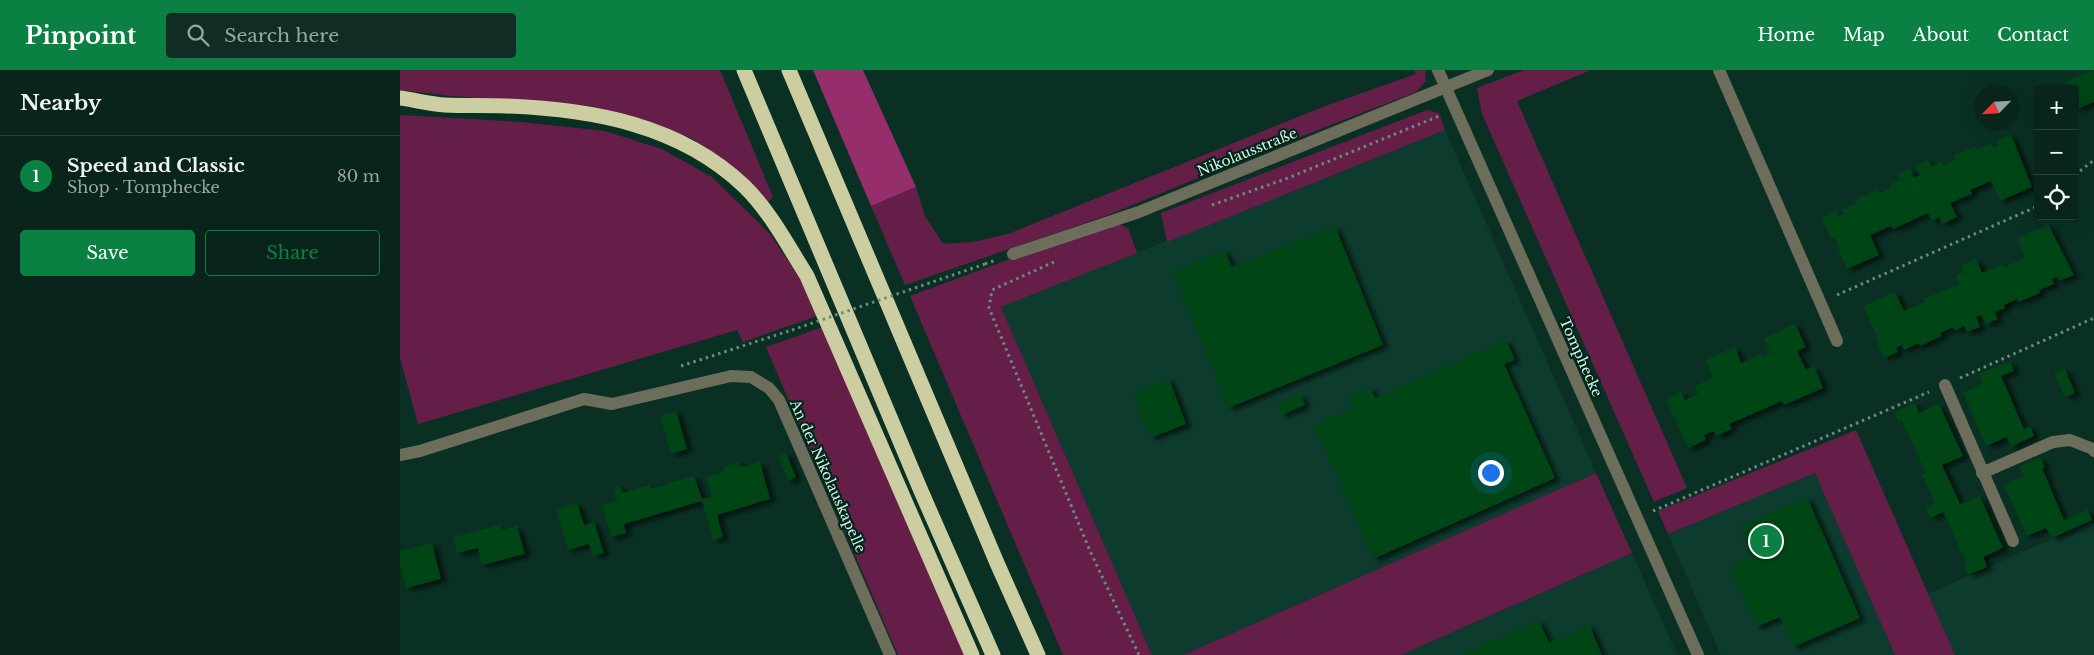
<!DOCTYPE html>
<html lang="en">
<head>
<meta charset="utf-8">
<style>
  body { margin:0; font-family:"Libre Baskerville",serif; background:#112c24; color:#f1f3f6 }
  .controls { position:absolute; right:15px; top:15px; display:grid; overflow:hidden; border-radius:5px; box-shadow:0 5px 20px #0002 }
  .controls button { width:45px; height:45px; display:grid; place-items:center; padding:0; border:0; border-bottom:1px solid #29413a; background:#08241b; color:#f1f3f6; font:25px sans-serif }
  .compass { position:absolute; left:1574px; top:15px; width:45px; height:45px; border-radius:50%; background:#08241b; box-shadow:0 5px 20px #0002; rotate:245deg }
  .you { position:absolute; left:1090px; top:402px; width:18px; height:18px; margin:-12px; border:4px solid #fff; border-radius:50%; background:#1a73e8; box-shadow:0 0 0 8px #1a73e833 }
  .badge { display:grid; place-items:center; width:32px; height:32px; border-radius:50%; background:#0b8043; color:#fff; font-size:16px; font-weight:700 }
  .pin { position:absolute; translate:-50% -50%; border:2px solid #fff; box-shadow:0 1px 5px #0006 }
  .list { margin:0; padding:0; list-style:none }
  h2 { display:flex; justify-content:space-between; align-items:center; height:65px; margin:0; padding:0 20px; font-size:21px }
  h2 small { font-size:16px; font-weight:400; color:#98a4a3 }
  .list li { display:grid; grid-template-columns:32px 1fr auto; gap:15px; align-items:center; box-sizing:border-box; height:80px; padding:0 20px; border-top:1px solid #29413a }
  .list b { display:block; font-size:19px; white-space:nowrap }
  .list p { margin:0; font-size:16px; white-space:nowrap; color:#98a4a3 }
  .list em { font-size:16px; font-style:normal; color:#98a4a3 }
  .actions { display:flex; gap:10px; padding:15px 20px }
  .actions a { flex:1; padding:11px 0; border:1px solid #0b8043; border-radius:5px; text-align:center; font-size:18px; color:#0b8043 }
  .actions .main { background:#0b8043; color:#fff }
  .icon { flex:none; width:28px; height:28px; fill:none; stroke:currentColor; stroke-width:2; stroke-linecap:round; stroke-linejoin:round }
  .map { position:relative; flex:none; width:1694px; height:585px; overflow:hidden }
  header { display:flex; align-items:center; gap:30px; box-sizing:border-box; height:70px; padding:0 25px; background:#0b8043; color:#fff }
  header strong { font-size:24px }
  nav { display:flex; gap:28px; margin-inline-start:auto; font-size:18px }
  .search { width:350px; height:45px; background:#112c24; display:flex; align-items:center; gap:12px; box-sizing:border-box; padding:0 18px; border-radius:5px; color:#98a4a3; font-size:19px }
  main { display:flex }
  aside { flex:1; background:#08241b }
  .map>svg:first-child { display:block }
  .built { fill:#0d3c2e }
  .green { fill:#651e47 }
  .forest { fill:#972e6c }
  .building { fill:#064419; filter:url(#shadow) }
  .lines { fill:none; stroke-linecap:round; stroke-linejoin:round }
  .path { stroke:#6b8a7f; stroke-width:3; stroke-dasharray:2.5 4; stroke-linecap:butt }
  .lane { stroke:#6c6d5b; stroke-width:12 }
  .street { stroke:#6c6d5b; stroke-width:12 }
  .highway { stroke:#cccda0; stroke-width:15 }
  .path-bridge { stroke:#6b8a7f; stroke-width:3; stroke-dasharray:2.5 4; stroke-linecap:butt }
  .labels { text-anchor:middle; stroke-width:4.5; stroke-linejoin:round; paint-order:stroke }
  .street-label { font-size:14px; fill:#d9f2e7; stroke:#00261a }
</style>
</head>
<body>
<header>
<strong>Pinpoint</strong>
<div class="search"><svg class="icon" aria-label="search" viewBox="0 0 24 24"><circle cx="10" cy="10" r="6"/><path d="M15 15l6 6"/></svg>Search here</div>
<nav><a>Home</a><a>Map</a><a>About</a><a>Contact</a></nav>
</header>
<main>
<aside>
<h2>Nearby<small></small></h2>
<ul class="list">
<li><span class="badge">1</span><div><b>Speed and Classic</b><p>Shop · Tomphecke</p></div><em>80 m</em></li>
</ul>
<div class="actions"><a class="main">Save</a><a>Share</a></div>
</aside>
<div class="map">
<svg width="1694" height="585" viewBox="0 0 1694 585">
  <defs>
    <filter id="shadow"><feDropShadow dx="5.5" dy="3" stdDeviation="2.5" flood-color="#0009"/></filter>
  </defs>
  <rect width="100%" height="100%" fill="#0a3024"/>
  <!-- built -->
  <path class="built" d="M1045,60L1196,403L783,585H752L601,237Z
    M1415,403L1495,585H1321L1268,464Z
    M1694,450V585H1555L1528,524Z
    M1232,483L1277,585H1002Z"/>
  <!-- green -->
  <path class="green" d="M0,0H320L373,127L368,132L329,94L293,69L239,48L191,36L52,26L0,20Z
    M1014,0H1026L1025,12L1016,22L861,82L708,145L505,215L471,136L516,117L525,146L543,174L572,172L608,164L925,36L1016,4Z
    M1124,0H1191L1117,31L1287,418L1254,432L1082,44L1077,18Z
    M1027,40L1039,43L1045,60L767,172L761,143Z
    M0,45L121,52L205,61L262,79L312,107L370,164L402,212L417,246L343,272L337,260L18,354L0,288Z
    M712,151L728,158L737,183L601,237L752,585H663L510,226Z
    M423,257L564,585H498L380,310L366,277Z
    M1456,360L1555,585H1495L1415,403L1268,464L1258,441Z
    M1196,403L1232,483L1001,585H783Z"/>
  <!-- forest -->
  <path class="forest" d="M413,0H463L516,117L471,136Z"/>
  <!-- building -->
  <path class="building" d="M1694,0V32L1677,39L1675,34V19H1669L1666,11Z
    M1611,64L1632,117L1600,131L1591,111L1570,120L1572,124L1550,133L1557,147L1542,154L1539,147L1532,151L1528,143L1493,159L1491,156L1470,165L1479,185L1447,199L1434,168L1431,169L1422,148L1436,141L1438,146L1444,143L1442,139L1457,133L1455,130L1477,120L1479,123L1492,118L1490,114L1500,110L1497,104L1510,98L1514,108L1520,105L1515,96L1528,90L1531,96L1541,92L1542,95L1555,90L1553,86L1575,77L1577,79L1591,73L1593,77L1599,75L1597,71Z
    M1648,154L1674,205L1659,211L1657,207L1652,209L1654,214L1639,220L1640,223L1618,232L1617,229L1604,235L1605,238L1595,242L1598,249L1586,254L1581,245L1576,247L1580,257L1567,262L1564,256L1555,261L1553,257L1540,263L1542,266L1520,276L1519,273L1504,280L1502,275L1496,278L1498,282L1484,288L1475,267L1477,266L1463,236L1495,222L1504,241L1525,232L1524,229L1559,214L1556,205L1564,202L1561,196L1576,189L1582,203L1603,194L1604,197L1625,188L1617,168Z
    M935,156L983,275L828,338L772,201L824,180L832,197Z
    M1395,254L1406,277L1397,281L1406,300L1414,296L1423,318L1384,335L1382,331L1329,354L1332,359L1316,366L1314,361L1304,365L1306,370L1288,378L1266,329L1281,322L1285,330L1298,324L1295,316L1313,308L1305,290L1335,277L1341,293L1361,284L1362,287L1370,283L1364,269Z
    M1106,270L1115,290L1104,294L1155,408L973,489L914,355L953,338L948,327L970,317L975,328Z
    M1610,291L1614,301L1601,306L1624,359L1630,356L1634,366L1611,377L1607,367L1586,376L1563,323L1583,314L1579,304Z
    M1665,299L1675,323L1665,327L1654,303Z
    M769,309L786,354L750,368L733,324Z
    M901,324L905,335L882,345L877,334Z
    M1515,333L1519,343L1539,334L1563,386L1542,395L1560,434L1580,426L1603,478L1583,487L1587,497L1568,505L1564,496L1567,494L1543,442L1530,448L1526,438L1535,434L1522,405L1526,403L1502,351L1499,352L1495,342Z
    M276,341L287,379L271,384L260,346Z
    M386,383L396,407L388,411L378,386Z
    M1640,387L1645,397L1642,398L1664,450L1688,439L1692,450L1652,468L1646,458L1627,466L1604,415L1624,406L1620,396Z
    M340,392L341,397L360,392L370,429L317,445L323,467L313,470L302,431L224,454L226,463L211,467L202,435L217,431L214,418L220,416L222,423L249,415L251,419L294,406L302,429L312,427L306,407L325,402L323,397Z
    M1407,427L1460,548L1393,577L1380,547L1356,557L1330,497L1353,486L1340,457Z
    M177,433L184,455L194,452L204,483L193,486L189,474L168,480L156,439Z
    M100,455L102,460L117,456L125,484L82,495L78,478L57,483L53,467Z
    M32,473L41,509L6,518L0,496V481Z
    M1139,550L1149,573L1189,555L1202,585H1061Z"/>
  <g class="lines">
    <!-- path -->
    <path class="path" d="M1675,105L1694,90
      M812,135L888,108L1039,46
      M654,192L592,220L589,238L690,481L739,585
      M585,194L596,190
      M1437,225L1638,136
      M281,296L392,260
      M1560,308L1694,248
      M1253,441L1529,322"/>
    <!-- lane -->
    <path class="lane" d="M1319,0L1437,271"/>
    <!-- street -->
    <path class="street" d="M1038,0L1298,585
      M613,184L739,142L1088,0
      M1545,315L1613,471
      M0,385L20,381L184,329L212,334L331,306L351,307L369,318L379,330L490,585
      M1582,403L1653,372L1670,370L1693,379L1694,381"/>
    <!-- highway -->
    <path class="highway" d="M344,0L521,421L593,585
      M389,0L597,493L638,585
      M0,28C15,30 30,34 45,35C65,36 86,35 106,36C192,39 280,55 344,116C370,141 388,176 407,206L572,585"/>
    <!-- path-bridge -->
    <path class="path-bridge" d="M392,260L585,194"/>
  </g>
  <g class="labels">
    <!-- street labels -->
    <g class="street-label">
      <text transform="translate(847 82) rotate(-22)" y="5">Nikolausstraße</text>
      <text transform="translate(1181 287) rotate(66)" y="5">Tomphecke</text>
      <text transform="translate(428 406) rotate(66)" y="5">An der Nikolauskapelle</text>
    </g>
  </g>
</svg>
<div class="controls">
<button>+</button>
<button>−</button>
<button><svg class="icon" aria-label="locate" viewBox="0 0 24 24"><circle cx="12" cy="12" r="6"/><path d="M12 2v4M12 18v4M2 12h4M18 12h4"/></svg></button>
</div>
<svg class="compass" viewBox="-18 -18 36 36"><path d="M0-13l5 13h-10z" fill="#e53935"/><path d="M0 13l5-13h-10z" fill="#98a4a3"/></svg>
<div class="you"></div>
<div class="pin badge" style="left:1366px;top:471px">1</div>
</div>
</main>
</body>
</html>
